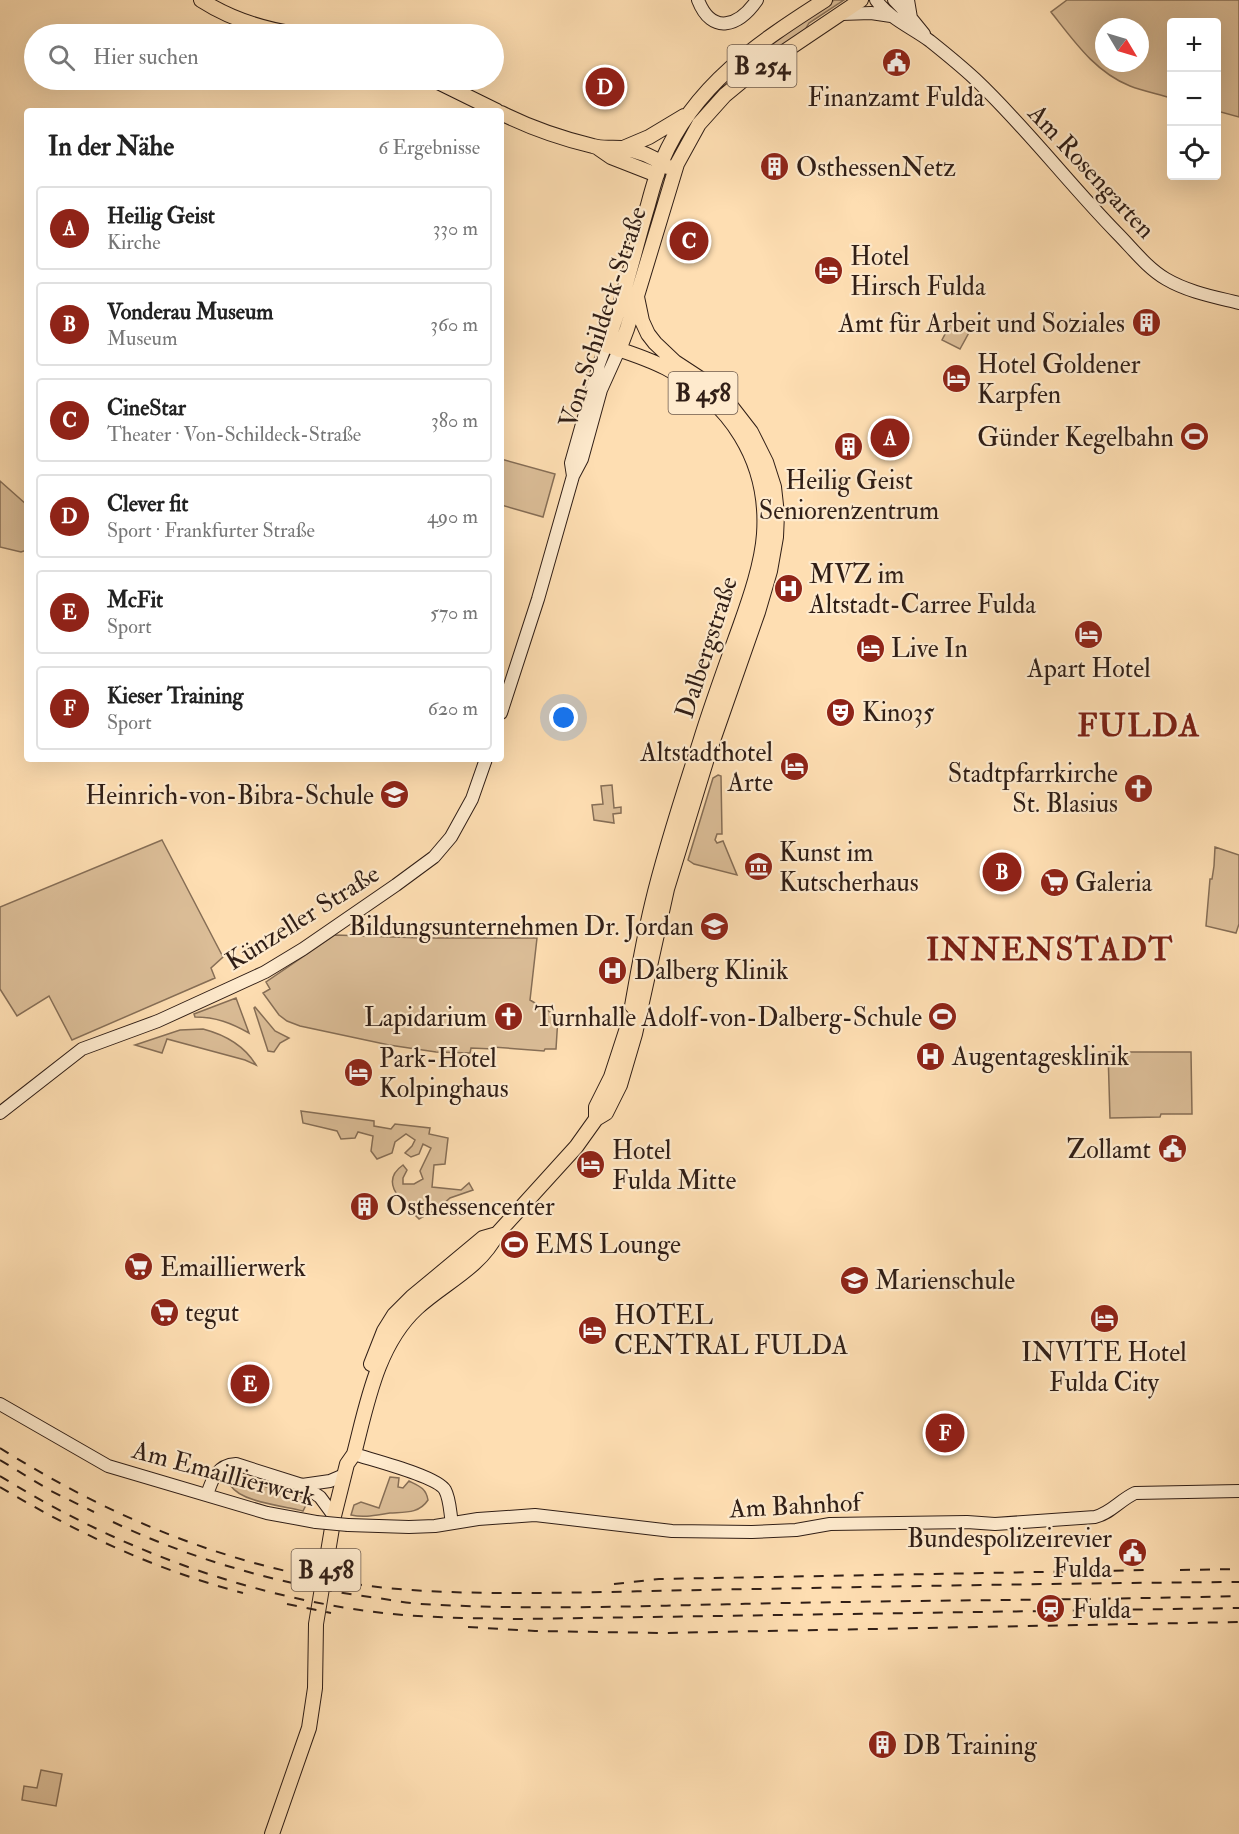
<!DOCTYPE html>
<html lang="de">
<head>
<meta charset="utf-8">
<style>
  body { margin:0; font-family:"IM FELL Double Pica",serif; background:#f6f6f6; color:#222 }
  .controls { position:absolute; right:18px; top:18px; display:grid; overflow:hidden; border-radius:6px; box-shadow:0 6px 24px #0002 }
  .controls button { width:54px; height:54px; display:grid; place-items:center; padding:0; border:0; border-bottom:2px solid #e0e0e0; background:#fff; color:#222; font:30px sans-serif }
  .compass { position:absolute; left:1095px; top:18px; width:54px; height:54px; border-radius:50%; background:#fff; box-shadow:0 6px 24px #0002; rotate:128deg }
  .you { position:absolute; left:564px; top:718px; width:21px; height:21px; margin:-15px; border:4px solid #fff; border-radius:50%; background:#1a73e8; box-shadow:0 0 0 9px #1a73e833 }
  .badge { display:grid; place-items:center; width:39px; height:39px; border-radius:50%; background:#8f2418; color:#fff; font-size:20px; font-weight:700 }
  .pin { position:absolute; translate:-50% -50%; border:3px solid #fff; box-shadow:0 2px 6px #0006 }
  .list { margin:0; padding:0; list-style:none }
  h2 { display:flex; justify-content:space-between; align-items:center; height:78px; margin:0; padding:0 24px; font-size:26px }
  h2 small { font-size:20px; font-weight:400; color:#767676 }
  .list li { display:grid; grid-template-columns:39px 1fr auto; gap:18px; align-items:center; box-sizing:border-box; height:84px; margin:0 12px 12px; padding:0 12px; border:2px solid #e0e0e0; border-radius:6px }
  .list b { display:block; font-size:22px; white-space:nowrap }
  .list p { margin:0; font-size:20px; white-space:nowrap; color:#767676 }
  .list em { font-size:20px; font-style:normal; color:#767676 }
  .icon { flex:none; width:33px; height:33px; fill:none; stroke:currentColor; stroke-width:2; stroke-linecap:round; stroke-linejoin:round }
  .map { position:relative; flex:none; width:1239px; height:1834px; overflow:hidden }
  .search { position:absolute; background:#fff; box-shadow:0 6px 24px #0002; left:24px; top:24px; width:480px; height:66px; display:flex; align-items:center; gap:15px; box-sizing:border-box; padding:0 21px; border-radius:33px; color:#767676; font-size:22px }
  .panel { position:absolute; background:#fff; box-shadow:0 6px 24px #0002; left:24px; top:108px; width:480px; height:654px; border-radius:6px }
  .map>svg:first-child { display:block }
  .green { fill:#dbbd97; stroke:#866e56; stroke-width:1.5; fill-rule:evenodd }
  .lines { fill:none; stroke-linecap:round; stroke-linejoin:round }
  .secondary-casing { stroke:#301e16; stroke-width:14 }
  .primary-casing { stroke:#301e16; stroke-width:16 }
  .secondary { stroke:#feeacd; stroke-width:12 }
  .primary { stroke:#fedeb2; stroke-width:14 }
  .rail { stroke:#301e16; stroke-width:2; stroke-dasharray:10 10; stroke-linecap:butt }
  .secondary-bridge-casing { stroke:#301e16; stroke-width:14; stroke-linecap:butt }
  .secondary-bridge { stroke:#feeacd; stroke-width:12 }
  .labels { text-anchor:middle; stroke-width:4.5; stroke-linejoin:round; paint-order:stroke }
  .shield { fill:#feeacd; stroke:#6e5b4d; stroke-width:1.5 }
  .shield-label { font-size:24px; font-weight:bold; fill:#301e16 }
  .poi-label { font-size:26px; fill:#301e16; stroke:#feeacd; text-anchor:start }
  .street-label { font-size:26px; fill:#301e16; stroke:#feeacd }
  .district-label { font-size:32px; font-weight:bold; letter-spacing:1.5px; fill:#7a1f14; stroke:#feeacd }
</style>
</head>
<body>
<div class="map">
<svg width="1239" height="1834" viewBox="0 0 1239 1834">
  <rect width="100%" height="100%" fill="#fedeb2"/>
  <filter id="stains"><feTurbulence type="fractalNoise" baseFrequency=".00333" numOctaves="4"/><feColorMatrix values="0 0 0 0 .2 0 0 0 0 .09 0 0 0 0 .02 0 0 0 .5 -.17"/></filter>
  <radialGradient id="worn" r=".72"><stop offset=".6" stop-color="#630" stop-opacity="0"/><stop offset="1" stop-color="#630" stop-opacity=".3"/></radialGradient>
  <!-- green -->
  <path class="green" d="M834,0H844L809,23L805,30L742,74L681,145L676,143L698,108L751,55Z
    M1067,0H1239V117L1217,111L1216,22H1172L1171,98C1158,94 1143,91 1130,86C1095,72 1074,41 1051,12ZM1104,27H1140V63H1104Z
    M953,319L972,327L960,349L942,340Z
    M501,459L555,474L543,517L501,505Z
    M0,481L27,505V550L21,552L0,547Z
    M718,775L721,776L722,834H717L715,840L717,843L723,841L737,875L694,864L688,860L713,778Z
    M612,785L614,808L621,807V813L613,814L614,823L594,820L592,805L603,804L601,786Z
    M162,840L223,957L211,968L215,978L72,1040L49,996L17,1016L0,989V907Z
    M1215,847L1239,855V924L1236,933L1206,926L1210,879H1212L1214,866Z
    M335,935L422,938H537L530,1000L558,1017L556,1049H545L544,1051L493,1047V1049L471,1048L470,1053L436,1052L389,1045L300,1026L287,1021L279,1015L263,993L270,989L266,982Z
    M236,998L249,1033C231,1023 216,1017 195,1017L194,1014Z
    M255,1007L275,1031L289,1038L280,1043L274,1052L268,1051L254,1008Z
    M203,1029C226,1035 244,1045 256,1065L245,1060L167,1039L162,1053L135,1045L180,1030Z
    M1191,1052L1192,1114H1161L1160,1117L1110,1118L1108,1052Z
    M301,1111L374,1121V1126L391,1129L395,1124L430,1128L429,1134L448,1138L445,1164L434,1165L432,1187L461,1190L469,1183L473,1190L450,1198L440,1207L419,1219C405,1204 377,1183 403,1165L407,1170L403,1178V1184H414L423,1179L420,1171L431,1148L423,1144L419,1154L411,1157L405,1153L412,1146L415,1140L406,1134L395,1142L392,1153L377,1159L371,1151L373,1136L358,1132L355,1138L341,1139L337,1131L303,1123Z
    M390,1477L399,1478L398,1487L403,1488L409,1481C419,1486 426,1488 428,1500C419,1514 404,1512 390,1513C376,1515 365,1518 351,1515L354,1505L361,1502L379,1508Z
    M237,1479L307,1498L306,1505L303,1511C284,1506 241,1502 231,1486L232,1482Z
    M41,1770L62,1774L56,1806L22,1800L24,1786L37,1788Z"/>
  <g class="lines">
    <defs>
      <path id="secondary" d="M698,0C712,36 739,26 757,0
        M876,0C890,19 911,27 930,41C945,53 961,66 975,79C1026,127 1068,183 1117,233C1132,248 1147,268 1166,279C1188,292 1215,297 1239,303
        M894,0L911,18L924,34
        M908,0L911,18
        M841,14L871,13L891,16
        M573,476L571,463L599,364L606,345
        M501,713L538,599L573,476L582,459L601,390L619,350
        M0,1113L82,1049L158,1021L265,972L303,949L396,885L434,857L451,837L472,799L486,759
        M0,1404L108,1466L267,1513L316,1522
        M354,1454C372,1460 437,1476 445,1490C450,1499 450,1513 452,1523
        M302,1485L330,1481L344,1475
        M207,1495C212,1479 217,1465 236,1464L302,1485L320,1497L334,1516
        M348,1525L409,1527L435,1526L478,1519L535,1515L672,1531L752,1532L796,1530L830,1524L967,1522L995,1524L1095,1517C1111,1513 1120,1500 1135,1493L1239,1491"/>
      <path id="primary" d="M201,0C229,18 262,29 296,34
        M434,80L497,111
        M501,113C531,128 560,138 593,146C602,149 611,147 621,148C637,150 654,157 668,167
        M598,148L611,157L657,175
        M623,148L649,137L684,116
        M606,345C627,352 647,358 666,368C730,402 769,460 764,534C762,563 750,598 740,626C726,665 712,703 700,742C683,795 665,849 652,904C644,937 638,972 632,1006
        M606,345C624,300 634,251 648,205C652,190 656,175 662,161C694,85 758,43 825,0
        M619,350L627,329L677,164L699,124L725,95L748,76L861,0
        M596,1119V1107L611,1077L627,1028
        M371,1364L384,1331L394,1315L412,1297L483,1238L497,1234
        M272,1834L309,1728L315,1688L316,1624L334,1516L347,1464L354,1454C367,1404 377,1345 417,1308C444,1283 480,1268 497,1234L576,1147L596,1119L606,1113L620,1085L635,1034L667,889L709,752L758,612L770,571L776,537L777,514L774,487L766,462L751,432L727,401L704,381L675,362L655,343L648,334L642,321L637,297"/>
    </defs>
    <!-- secondary casing -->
    <use href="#secondary" class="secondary-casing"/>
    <!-- primary casing -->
    <use href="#primary" class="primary-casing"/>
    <!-- secondary -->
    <use href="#secondary" class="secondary"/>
    <!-- primary -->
    <use href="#primary" class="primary"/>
    <!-- rail -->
    <path class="rail" d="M0,1448C110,1517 225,1565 354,1584C409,1592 464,1593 519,1593C598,1593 676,1590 755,1589C916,1586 1078,1583 1239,1582
      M0,1460L51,1491L94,1512
      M0,1476C110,1544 231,1591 360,1610C412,1618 466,1618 519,1619L1239,1608
      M0,1487C77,1533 156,1570 243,1593
      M113,1522C193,1560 282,1585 370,1597C387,1599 404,1603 421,1604C543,1611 665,1605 787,1603C938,1600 1088,1600 1239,1596
      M1180,1570L1239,1569
      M614,1584L659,1579L1148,1570
      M287,1604L331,1613
      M468,1627L535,1631L662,1633L1239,1622"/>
    <defs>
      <path id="secondary-bridge" d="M316,1522L348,1525"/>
    </defs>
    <!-- secondary-bridge casing -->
    <use href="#secondary-bridge" class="secondary-bridge-casing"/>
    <!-- secondary-bridge -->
    <use href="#secondary-bridge" class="secondary-bridge"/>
  </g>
  <!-- icons -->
  <defs>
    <symbol id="civic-disc" viewBox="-11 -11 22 22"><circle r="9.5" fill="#8f2418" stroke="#feeacd"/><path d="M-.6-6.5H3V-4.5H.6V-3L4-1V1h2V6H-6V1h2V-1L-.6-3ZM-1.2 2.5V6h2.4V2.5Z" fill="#fff"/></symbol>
    <symbol id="building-disc" viewBox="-11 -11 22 22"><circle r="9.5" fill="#8f2418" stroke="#feeacd"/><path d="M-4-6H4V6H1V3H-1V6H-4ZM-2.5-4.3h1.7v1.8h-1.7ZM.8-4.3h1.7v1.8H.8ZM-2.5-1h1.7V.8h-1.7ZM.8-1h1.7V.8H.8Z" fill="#fff"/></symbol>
    <symbol id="hotel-disc" viewBox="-11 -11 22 22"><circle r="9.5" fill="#8f2418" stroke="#feeacd"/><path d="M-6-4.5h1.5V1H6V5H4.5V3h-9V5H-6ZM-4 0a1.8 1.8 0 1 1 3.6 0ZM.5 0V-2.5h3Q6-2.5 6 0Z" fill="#fff"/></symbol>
    <symbol id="stadium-disc" viewBox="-11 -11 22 22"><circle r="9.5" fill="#8f2418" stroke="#feeacd"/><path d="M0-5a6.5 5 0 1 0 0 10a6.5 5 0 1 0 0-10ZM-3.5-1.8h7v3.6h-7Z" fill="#fff"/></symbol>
    <symbol id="hospital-disc" viewBox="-11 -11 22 22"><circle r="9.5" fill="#8f2418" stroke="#feeacd"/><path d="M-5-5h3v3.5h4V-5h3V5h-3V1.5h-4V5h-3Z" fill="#fff"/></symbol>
    <symbol id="theatre-disc" viewBox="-11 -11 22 22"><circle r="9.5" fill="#8f2418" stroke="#feeacd"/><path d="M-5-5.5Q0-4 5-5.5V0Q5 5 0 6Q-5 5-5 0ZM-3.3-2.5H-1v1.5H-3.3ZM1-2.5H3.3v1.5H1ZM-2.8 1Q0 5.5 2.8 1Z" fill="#fff"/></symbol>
    <symbol id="church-disc" viewBox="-11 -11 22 22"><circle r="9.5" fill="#8f2418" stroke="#feeacd"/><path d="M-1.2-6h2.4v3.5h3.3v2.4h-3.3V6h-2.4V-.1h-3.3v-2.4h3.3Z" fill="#fff"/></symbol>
    <symbol id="school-disc" viewBox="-11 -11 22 22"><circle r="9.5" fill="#8f2418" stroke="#feeacd"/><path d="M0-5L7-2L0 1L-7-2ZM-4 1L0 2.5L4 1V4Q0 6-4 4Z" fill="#fff"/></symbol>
    <symbol id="museum-disc" viewBox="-11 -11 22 22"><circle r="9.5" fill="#8f2418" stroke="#feeacd"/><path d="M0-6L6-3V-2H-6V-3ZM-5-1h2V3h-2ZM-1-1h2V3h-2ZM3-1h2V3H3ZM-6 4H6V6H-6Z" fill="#fff"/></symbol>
    <symbol id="supermarket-disc" viewBox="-11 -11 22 22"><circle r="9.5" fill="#8f2418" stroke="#feeacd"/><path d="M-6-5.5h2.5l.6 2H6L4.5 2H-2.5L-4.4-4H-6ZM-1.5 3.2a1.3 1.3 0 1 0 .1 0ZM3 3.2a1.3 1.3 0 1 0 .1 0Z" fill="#fff"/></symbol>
    <symbol id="station-disc" viewBox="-11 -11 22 22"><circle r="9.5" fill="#8f2418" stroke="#feeacd"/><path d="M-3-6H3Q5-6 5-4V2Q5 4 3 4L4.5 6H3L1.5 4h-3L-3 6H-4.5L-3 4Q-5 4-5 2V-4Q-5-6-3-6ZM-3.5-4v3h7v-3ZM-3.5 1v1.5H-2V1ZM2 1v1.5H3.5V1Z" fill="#fff"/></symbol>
  </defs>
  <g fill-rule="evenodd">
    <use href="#civic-disc" x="880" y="46" width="33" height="33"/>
    <use href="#building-disc" x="758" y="150" width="33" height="33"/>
    <use href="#hotel-disc" x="812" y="254" width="33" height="33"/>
    <use href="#building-disc" x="1130" y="306" width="33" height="33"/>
    <use href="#hotel-disc" x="940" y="362" width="33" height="33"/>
    <use href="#stadium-disc" x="1178" y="420" width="33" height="33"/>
    <use href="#building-disc" x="832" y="430" width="33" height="33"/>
    <use href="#hospital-disc" x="772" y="572" width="33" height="33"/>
    <use href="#hotel-disc" x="1072" y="618" width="33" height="33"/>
    <use href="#hotel-disc" x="854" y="632" width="33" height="33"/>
    <use href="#theatre-disc" x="824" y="696" width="33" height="33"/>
    <use href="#hotel-disc" x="778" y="750" width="33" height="33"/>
    <use href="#church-disc" x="1122" y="772" width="33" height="33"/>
    <use href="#school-disc" x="378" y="778" width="33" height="33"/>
    <use href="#museum-disc" x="742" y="850" width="33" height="33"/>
    <use href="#supermarket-disc" x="1038" y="866" width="33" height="33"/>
    <use href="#school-disc" x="698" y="910" width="33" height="33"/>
    <use href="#hospital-disc" x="596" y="954" width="33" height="33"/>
    <use href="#church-disc" x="492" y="1000" width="33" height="33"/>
    <use href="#stadium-disc" x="926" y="1000" width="33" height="33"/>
    <use href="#hospital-disc" x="914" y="1040" width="33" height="33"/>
    <use href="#hotel-disc" x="342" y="1056" width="33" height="33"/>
    <use href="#civic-disc" x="1156" y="1132" width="33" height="33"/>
    <use href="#hotel-disc" x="574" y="1148" width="33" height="33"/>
    <use href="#building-disc" x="348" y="1190" width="33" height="33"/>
    <use href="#stadium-disc" x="498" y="1228" width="33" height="33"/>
    <use href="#supermarket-disc" x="122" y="1250" width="33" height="33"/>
    <use href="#school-disc" x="838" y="1264" width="33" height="33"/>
    <use href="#supermarket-disc" x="148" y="1296" width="33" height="33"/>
    <use href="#hotel-disc" x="1088" y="1302" width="33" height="33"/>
    <use href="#hotel-disc" x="576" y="1314" width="33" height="33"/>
    <use href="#civic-disc" x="1116" y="1536" width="33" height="33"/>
    <use href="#station-disc" x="1034" y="1592" width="33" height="33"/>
    <use href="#building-disc" x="866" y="1728" width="33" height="33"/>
  </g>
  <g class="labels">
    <!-- shield labels -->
    <g class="shield">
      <rect x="727.5" y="45" width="69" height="42" rx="4.5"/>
      <rect x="668.5" y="372" width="69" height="42" rx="4.5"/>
      <rect x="291.5" y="1549" width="69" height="42" rx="4.5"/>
    </g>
    <g class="shield-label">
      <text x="762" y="74">B 254</text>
      <text x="703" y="401">B 458</text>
      <text x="326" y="1578">B 458</text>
    </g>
    <!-- poi labels -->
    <g class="poi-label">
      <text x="896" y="106" text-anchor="middle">Finanzamt Fulda</text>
      <text x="796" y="176">OsthessenNetz</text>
      <text x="850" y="265">Hotel<tspan x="850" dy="30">Hirsch Fulda</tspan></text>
      <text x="1125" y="332" text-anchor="end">Amt für Arbeit und Soziales</text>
      <text x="977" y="373">Hotel Goldener<tspan x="977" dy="30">Karpfen</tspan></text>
      <text x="1174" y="446" text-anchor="end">Günder Kegelbahn</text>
      <text x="849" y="489" text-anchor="middle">Heilig Geist<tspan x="849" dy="30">Seniorenzentrum</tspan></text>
      <text x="809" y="583">MVZ im<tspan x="809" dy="30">Altstadt-Carree Fulda</tspan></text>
      <text x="891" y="657">Live In</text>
      <text x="1089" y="677" text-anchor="middle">Apart Hotel</text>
      <text x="862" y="721">Kino35</text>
      <text x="773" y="761" text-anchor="end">Altstadthotel<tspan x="773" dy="30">Arte</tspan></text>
      <text x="1118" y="782" text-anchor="end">Stadtpfarrkirche<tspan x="1118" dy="30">St. Blasius</tspan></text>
      <text x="374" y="804" text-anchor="end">Heinrich-von-Bibra-Schule</text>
      <text x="779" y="861">Kunst im<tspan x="779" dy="30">Kutscherhaus</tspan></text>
      <text x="1075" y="891">Galeria</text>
      <text x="694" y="935" text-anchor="end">Bildungsunternehmen Dr. Jordan</text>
      <text x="634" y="979">Dalberg Klinik</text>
      <text x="487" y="1026" text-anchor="end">Lapidarium</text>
      <text x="922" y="1026" text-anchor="end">Turnhalle Adolf-von-Dalberg-Schule</text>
      <text x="952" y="1065">Augentagesklinik</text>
      <text x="379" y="1067">Park-Hotel<tspan x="379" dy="30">Kolpinghaus</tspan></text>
      <text x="1151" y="1158" text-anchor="end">Zollamt</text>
      <text x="612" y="1159">Hotel<tspan x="612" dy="30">Fulda Mitte</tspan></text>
      <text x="386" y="1215">Osthessencenter</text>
      <text x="535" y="1253">EMS Lounge</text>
      <text x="160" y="1276">Emaillierwerk</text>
      <text x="875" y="1289">Marienschule</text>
      <text x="185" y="1321">tegut</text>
      <text x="614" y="1324">HOTEL<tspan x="614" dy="30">CENTRAL FULDA</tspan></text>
      <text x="1104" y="1361" text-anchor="middle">INVITE Hotel<tspan x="1104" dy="30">Fulda City</tspan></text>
      <text x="1112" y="1547" text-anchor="end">Bundespolizeirevier<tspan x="1112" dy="30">Fulda</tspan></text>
      <text x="1072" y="1618">Fulda</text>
      <text x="903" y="1754">DB Training</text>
    </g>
    <!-- street labels -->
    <g class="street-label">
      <text transform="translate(1092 171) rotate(47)" y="9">Am Rosengarten</text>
      <text transform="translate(602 317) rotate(-72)" y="9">Von-Schildeck-Straße</text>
      <text transform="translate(706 647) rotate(-72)" y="9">Dalbergstraße</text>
      <text transform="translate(302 917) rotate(-32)" y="9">Künzeller Straße</text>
      <text transform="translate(224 1473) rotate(15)" y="9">Am Emaillierwerk</text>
      <text transform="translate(795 1505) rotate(-3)" y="9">Am Bahnhof</text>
    </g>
    <!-- district labels -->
    <g class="district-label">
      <text x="1139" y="736">FULDA</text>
      <text x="1050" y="960">INNENSTADT</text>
    </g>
  </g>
  <rect width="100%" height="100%" filter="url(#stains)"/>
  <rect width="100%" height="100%" fill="url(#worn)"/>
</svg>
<div class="controls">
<button>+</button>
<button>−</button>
<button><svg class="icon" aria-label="locate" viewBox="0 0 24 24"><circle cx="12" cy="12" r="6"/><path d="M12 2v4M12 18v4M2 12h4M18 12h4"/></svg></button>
</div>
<svg class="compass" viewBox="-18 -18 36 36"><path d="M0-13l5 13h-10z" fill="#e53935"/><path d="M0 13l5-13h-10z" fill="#767676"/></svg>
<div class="you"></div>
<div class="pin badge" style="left:890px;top:438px">A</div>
<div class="pin badge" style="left:1002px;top:872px">B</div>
<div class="pin badge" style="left:689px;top:241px">C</div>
<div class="pin badge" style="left:605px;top:87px">D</div>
<div class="pin badge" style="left:250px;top:1384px">E</div>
<div class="pin badge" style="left:945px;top:1433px">F</div>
<div class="search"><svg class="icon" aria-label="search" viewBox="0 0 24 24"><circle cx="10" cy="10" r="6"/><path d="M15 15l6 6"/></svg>Hier suchen</div>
<section class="panel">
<h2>In der Nähe<small>6 Ergebnisse</small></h2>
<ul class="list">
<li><span class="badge">A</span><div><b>Heilig Geist</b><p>Kirche</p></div><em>330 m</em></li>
<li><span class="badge">B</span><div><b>Vonderau Museum</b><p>Museum</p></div><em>360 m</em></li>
<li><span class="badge">C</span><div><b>CineStar</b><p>Theater · Von-Schildeck-Straße</p></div><em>380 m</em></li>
<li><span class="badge">D</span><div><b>Clever fit</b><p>Sport · Frankfurter Straße</p></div><em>490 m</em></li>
<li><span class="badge">E</span><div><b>McFit</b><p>Sport</p></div><em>570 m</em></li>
<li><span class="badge">F</span><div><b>Kieser Training</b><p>Sport</p></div><em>620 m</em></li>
</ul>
</section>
</div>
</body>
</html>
